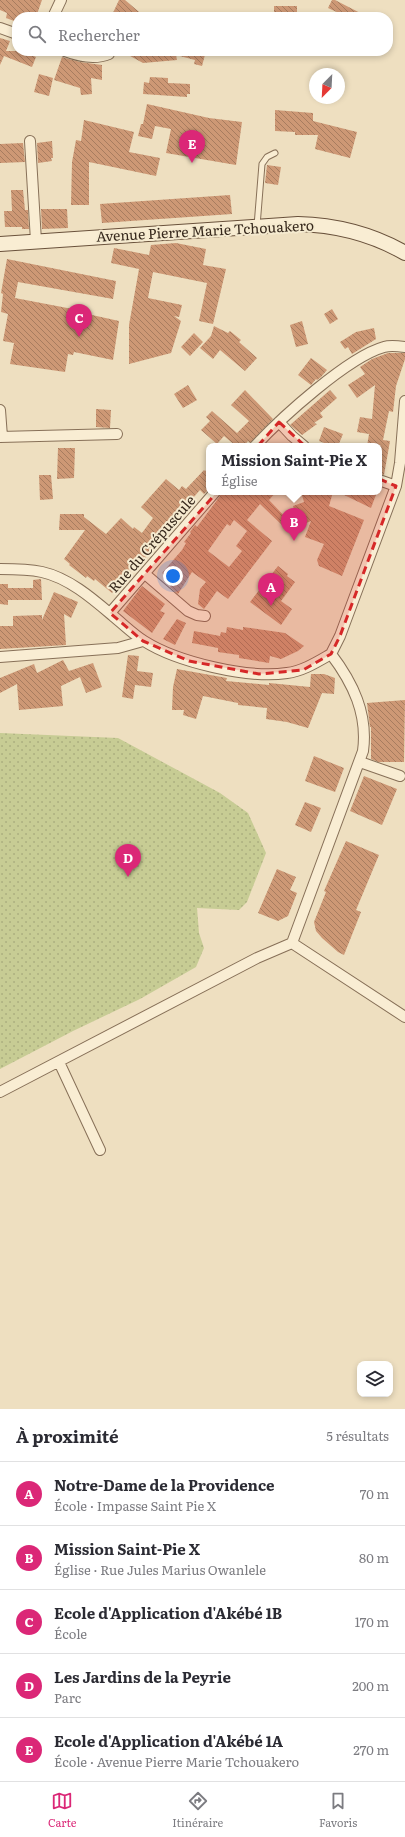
<!DOCTYPE html>
<html lang="fr">
<head>
<meta charset="utf-8">
<style>
  body { margin:0; font-family:Literata,serif; background:#f7f7f7; color:#2b2b33 }
  .controls { position:absolute; right:12px; bottom:12px; display:grid; overflow:hidden; border-radius:8px; box-shadow:0 2px 6px #0003 }
  .controls button { width:36px; height:36px; display:grid; place-items:center; padding:0; border:0; border-bottom:1px solid #e1e1e2; background:#fff; color:#2b2b33; font:20px sans-serif }
  .compass { position:absolute; left:309px; top:68px; width:36px; height:36px; border-radius:50%; background:#fff; box-shadow:0 2px 6px #0003; rotate:204deg }
  .you { position:absolute; left:173px; top:576px; width:14px; height:14px; margin:-10px; border:3px solid #fff; border-radius:50%; background:#1a73e8; box-shadow:0 0 0 6px #1a73e833 }
  .badge { display:grid; place-items:center; width:26px; height:26px; border-radius:50%; background:#db2777; color:#fff; font-size:13px; font-weight:700 }
  .pin { position:absolute; translate:-50% -33px; filter:drop-shadow(0 1px 2px #0008) }
  .pin::after { content:''; position:absolute; top:21px; width:14px; height:12px; background:inherit; clip-path:polygon(0 0,100% 0,50% 100%) }
  .popup { position:absolute; left:206px; top:443px; width:176px; height:52px; box-sizing:border-box; display:grid; place-content:center; border-radius:8px; background:#fff; filter:drop-shadow(0 1px 3px #0005); font-size:13px; white-space:nowrap; color:#7c7c81 }
  .popup b { font-size:15px; color:#2b2b33 }
  .popup::after { content:''; position:absolute; left:50%; top:100%; margin-left:-8px; border:8px solid transparent; border-top-color:#fff }
  .list { margin:0; padding:0; list-style:none }
  h2 { display:flex; justify-content:space-between; align-items:center; height:52px; margin:0; padding:0 16px; font-size:17px }
  h2 small { font-size:13px; font-weight:400; color:#7c7c81 }
  .list li { display:grid; grid-template-columns:26px 1fr auto; gap:12px; align-items:center; box-sizing:border-box; height:64px; padding:0 16px; border-top:1px solid #e1e1e2 }
  .list b { display:block; font-size:15px; white-space:nowrap }
  .list p { margin:0; font-size:13px; white-space:nowrap; color:#7c7c81 }
  .list em { font-size:13px; font-style:normal; color:#7c7c81 }
  .icon { flex:none; width:22px; height:22px; fill:none; stroke:currentColor; stroke-width:2; stroke-linecap:round; stroke-linejoin:round }
  .map { position:relative; flex:none; width:405px; height:1409px; overflow:hidden }
  .search { position:absolute; background:#fff; box-shadow:0 2px 6px #0003; left:12px; right:12px; top:12px; height:44px; display:flex; align-items:center; gap:10px; box-sizing:border-box; padding:0 14px; border-radius:16px; color:#7c7c81; font-size:15px }
  .sheet { height:372px; background:#fff }
  nav { display:flex; justify-content:space-around; align-items:center; box-sizing:border-box; height:56px; border-top:1px solid #e1e1e2; background:#fff; font-size:11px; color:#7c7c81 }
  nav a { display:grid; justify-items:center; gap:2px }
  nav .on { color:#db2777 }
  .map>svg:first-child { display:block }
  .park { fill:url(#park-dots) }
  .building { fill:url(#building-back-hatch); fill-rule:evenodd }
  .lines { fill:none; stroke-linecap:round; stroke-linejoin:round }
  .lane-casing { stroke:#877058; stroke-width:7 }
  .street-casing { stroke:#877058; stroke-width:12 }
  .secondary-casing { stroke:#69513b; stroke-width:16 }
  .lane { stroke:#f9edd3; stroke-width:5 }
  .street { stroke:#f9edd3; stroke-width:10 }
  .secondary { stroke:#f9edd3; stroke-width:14 }
  .marked { fill:#d62828; fill-opacity:0.2; stroke:#d62828; stroke-width:3; stroke-dasharray:8 5; stroke-linejoin:round }
  .labels { text-anchor:middle; stroke-width:4; stroke-linejoin:round; paint-order:stroke }
  .street-label { font-size:14px; fill:#36281c; stroke:#f5eacf }
</style>
</head>
<body>
<div class="map">
<svg width="405" height="1409" viewBox="0 0 405 1409">
  <defs>
    <pattern id="park-dots" width="8" height="8" patternUnits="userSpaceOnUse"><rect width="8" height="8" fill="#c7cc94"/><path d="M2 2h.1M6 6h.1" fill="none" stroke="#acaf7f" stroke-width="1.8" stroke-linecap="round"/></pattern>
    <pattern id="building-back-hatch" width="6" height="6" patternUnits="userSpaceOnUse"><rect width="6" height="6" fill="#cd9875"/><path d="M-1 5l2 2M0 0l6 6M5-1l2 2" fill="none" stroke="#a77c5f"/></pattern>
  </defs>
  <rect width="100%" height="100%" fill="#eedfc0"/>
  <!-- park -->
  <path class="park" d="M0,733L118,738L220,793L248,813L266,853L247,902L239,910L197,908L199,933L204,948L196,967L140,999L73,1031L0,1069Z"/>
  <!-- building -->
  <path class="building" d="M0,0H42L36,17H17V22L6,18L7,13L0,10Z
    M119,0H125L145,17H111Z
    M332,0H335L368,17H339L341,14L328,8Z
    M274,6H297V17H274Z
    M0,38L10,41L6,51H21L36,57L32,67L4,56L0,65Z
    M121,51H206L202,66L194,64L195,60L176,55L177,60L143,63Z
    M62,57L80,62L102,65V80L91,78L92,94L81,95L80,88L54,80Z
    M39,74L53,78L49,96L34,92Z
    M150,77L168,78V83L190,84V94H187V97L143,94L144,82L149,83Z
    M147,104L209,118L242,122L236,165L166,153L171,129L155,126L152,139L138,136L141,124H143Z
    M275,110L313,113V121L357,132L350,158L315,149L318,135H295V132L275,131Z
    M84,120L134,132L129,152L160,158L156,176L89,162V205H71L72,162L76,140L81,141Z
    M52,141L53,158H51L52,161L38,163L37,143Z
    M23,143L25,162L0,163V144Z
    M267,165L281,167L278,185L265,183Z
    M11,190H23L25,210H28L29,229H22V227H5L4,211H12Z
    M230,195L232,214L102,223L100,204Z
    M41,209H67L68,228L42,229Z
    M176,243L206,249L203,265L226,269L213,324L199,321L207,283L153,272L148,298L182,305L179,317L174,316L181,321L171,353L129,364V325L139,269L111,263L114,248L149,255L151,245Z
    M7,259L116,281L113,299L18,282L15,298L83,311V313L119,321L113,360L74,352L73,355L68,354L65,372L10,364L14,343L3,341L8,314L1,312L3,294L1,293Z
    M332,309L338,319L330,324L324,314Z
    M302,321L308,344L296,347L290,325Z
    M214,326L228,333L230,331L241,340L239,342L257,358L245,371L220,350L213,359L200,348L211,336Z
    M374,328L376,339L352,354L348,347L345,349L340,342L356,332Z
    M194,333L203,342L190,356L181,347Z
    M388,353H405V359L396,386L393,412L389,411L383,440L390,441L384,475L379,474V446H367L369,434L357,432L360,417L372,419L375,385L357,398L348,385L365,374L360,367L372,359Z
    M311,358L327,370L321,377L317,380L316,379L311,385L298,375Z
    M188,385L197,400L183,408L174,394Z
    M245,390L273,419L250,443L248,441L244,446H236L224,436L217,444L201,430L210,421L206,417L212,411L237,433L249,421L231,405Z
    M330,390L337,398L320,413L323,417L314,423L317,424L302,435L290,425Z
    M96,409L111,410L110,428L96,427Z
    M324,427L343,434L338,446H332L319,441Z
    M58,448H75L74,478L57,479Z
    M209,468V489L204,494L200,490L172,522L160,541L137,568L135,566L112,593L95,579L94,581L87,576L86,578L69,565L70,564L64,559L85,530H59L60,514H84V517L106,534L121,518L133,529L134,527L142,533L153,518L141,507L166,479L179,490L182,486L186,489L204,470L205,471Z
    M39,475H51L53,499L40,500Z
    M221,492H276L269,500L290,522L284,527L260,504L247,520L272,541L228,599L217,591L204,609L198,604L200,589L206,582L192,572L178,594L170,587L173,582L162,573L182,550L186,543L184,542L191,533L190,532L195,525L197,527L220,496ZM234,520L247,531L236,546L242,551L229,567L208,551L227,524L230,526Z
    M301,492H333L329,506L364,520L342,576L319,566L317,560L324,544L305,537L311,521L299,526L293,506L304,502Z
    M338,492H377L371,508Z
    M278,566L288,574L287,576L295,582L281,601L292,609L281,625L250,602Z
    M41,579L42,600H8V605L0,604V584H8V588H33V580Z
    M142,586L165,604L160,611L165,613L152,633L123,611Z
    M54,592L78,602L71,618L64,614L66,645L0,649V626H13V616L42,615V620Z
    M177,619L186,623L175,645L163,639Z
    M227,627L243,630V627L285,633L304,646L298,651L281,659L270,656L269,663L239,658V655L218,652V648L192,643L194,631L220,636L221,632L226,633Z
    M128,655L139,656L137,671L153,673L151,687L135,685L133,699L122,697Z
    M63,660L69,671L93,663L102,687L86,693L80,677L61,686L63,706L19,710L17,684L0,693V678L34,664L37,673Z
    M177,669L227,678L226,681L269,685V683L310,687L311,674H324L335,678L334,694L322,693L308,728L287,722L266,719L267,708L238,705V703L203,696L196,719L183,715L184,710H172L173,687Z
    M405,700L404,762H378L371,759V727H370L367,703Z
    M314,756L344,768L335,792L305,781Z
    M364,776L397,789L382,825L350,811Z
    M305,802L321,808L311,832L295,825Z
    M346,841L379,855L356,910L361,912L344,955L338,952L322,938L316,931L314,922L326,892L324,891Z
    M277,869L296,877L290,890L297,893L288,916L278,921L258,913Z"/>
  <g class="lines">
    <defs>
      <path id="lane" d="M257,226L262,164L267,157L275,153"/>
      <path id="street" d="M53,17L61,0
        M0,28L17,34
        M65,51C79,56 94,60 109,54
        M30,141L36,241
        M0,410L2,437
        M279,422L292,436L304,446
        M0,437L117,434
        M255,446C281,418 348,357 384,347C390,345 398,346 405,347
        M379,480L396,486
        M0,569C14,569 28,569 42,572C69,578 93,599 113,616C123,624 133,634 144,641C177,662 248,679 287,673C303,671 317,662 331,654
        M145,574L188,611L197,615L205,616
        M110,613L215,492
        M331,654L340,636L396,486L400,463L405,401
        M0,657L118,648L143,641
        M360,762L400,776
        M292,943L405,1017
        M59,1062L100,1150
        M0,1092L257,958L292,943L363,751C368,714 353,683 331,654"/>
      <path id="secondary" d="M0,244L298,224C336,225 372,234 405,253"/>
    </defs>
    <!-- lane casing -->
    <use href="#lane" class="lane-casing"/>
    <!-- street casing -->
    <use href="#street" class="street-casing"/>
    <!-- secondary casing -->
    <use href="#secondary" class="secondary-casing"/>
    <!-- lane -->
    <use href="#lane" class="lane"/>
    <!-- street -->
    <use href="#street" class="street"/>
    <!-- secondary -->
    <use href="#secondary" class="secondary"/>
  </g>
  <!-- marked area -->
  <path class="marked" d="M279,422L308,449L396,486L340,636L331,654L303,670L259,674L189,661L143,641L110,613Z"/>
  <g class="labels">
    <!-- street labels -->
    <g class="street-label">
      <text transform="translate(205 231) rotate(-3)" y="5">Avenue Pierre Marie Tchouakero</text>
      <text transform="translate(152 544) rotate(-49)" y="5">Rue du Crépuscule</text>
    </g>
  </g>
</svg>
<div class="controls">
<button><svg class="icon" aria-label="layers" viewBox="0 0 24 24"><path d="M12 4l9 5-9 5-9-5zM3 14l9 5 9-5"/></svg></button>
</div>
<svg class="compass" viewBox="-18 -18 36 36"><path d="M0-13l5 13h-10z" fill="#e53935"/><path d="M0 13l5-13h-10z" fill="#7c7c81"/></svg>
<div class="you"></div>
<div class="pin badge" style="left:271px;top:606px">A</div>
<div class="pin badge" style="left:294px;top:541px">B</div>
<div class="popup"><b>Mission Saint-Pie X</b>Église</div>
<div class="pin badge" style="left:79px;top:337px">C</div>
<div class="pin badge" style="left:128px;top:877px">D</div>
<div class="pin badge" style="left:192px;top:163px">E</div>
<div class="search"><svg class="icon" aria-label="search" viewBox="0 0 24 24"><circle cx="10" cy="10" r="6"/><path d="M15 15l6 6"/></svg>Rechercher</div>
</div>
<section class="sheet">
<h2>À proximité<small>5 résultats</small></h2>
<ul class="list">
<li><span class="badge">A</span><div><b>Notre-Dame de la Providence</b><p>École · Impasse Saint Pie X</p></div><em>70 m</em></li>
<li><span class="badge">B</span><div><b>Mission Saint-Pie X</b><p>Église · Rue Jules Marius Owanlele</p></div><em>80 m</em></li>
<li><span class="badge">C</span><div><b>Ecole d'Application d'Akébé 1B</b><p>École</p></div><em>170 m</em></li>
<li><span class="badge">D</span><div><b>Les Jardins de la Peyrie</b><p>Parc</p></div><em>200 m</em></li>
<li><span class="badge">E</span><div><b>Ecole d'Application d'Akébé 1A</b><p>École · Avenue Pierre Marie Tchouakero</p></div><em>270 m</em></li>
</ul>
</section>
<nav>
<a class="on"><svg class="icon" aria-label="map" viewBox="0 0 24 24"><path d="M3 6l6-2 6 2 6-2v14l-6 2-6-2-6 2zM9 4v14M15 6v14"/></svg>Carte</a>
<a><svg class="icon" aria-label="directions" viewBox="0 0 24 24"><path d="M12 3l9 9-9 9-9-9zM9 14v-3h6M13 9l2 2-2 2"/></svg>Itinéraire</a>
<a><svg class="icon" aria-label="saved" viewBox="0 0 24 24"><path d="M7 4h10v16l-5-4-5 4z"/></svg>Favoris</a>
</nav>
</body>
</html>
